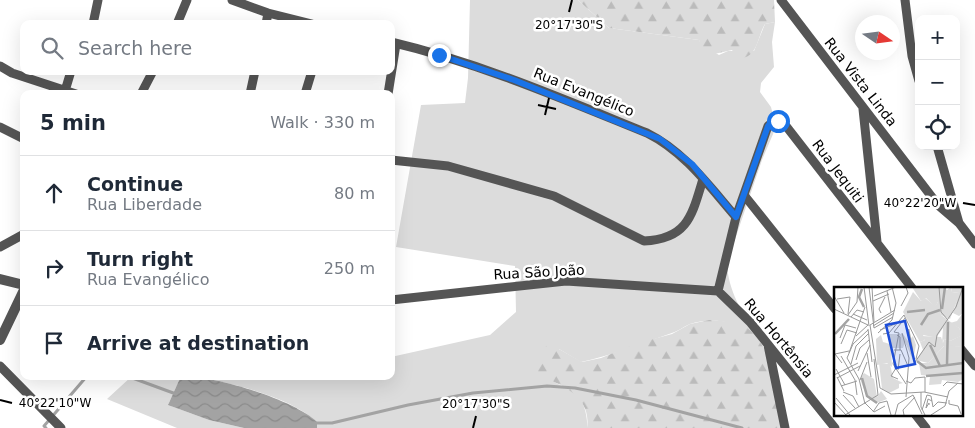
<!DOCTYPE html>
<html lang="en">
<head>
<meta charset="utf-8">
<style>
  body { margin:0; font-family:"DejaVu Sans",sans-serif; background:#f2f2f3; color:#1f2937 }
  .controls { position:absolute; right:15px; top:15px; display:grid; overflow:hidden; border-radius:10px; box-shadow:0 5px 20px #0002 }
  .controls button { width:45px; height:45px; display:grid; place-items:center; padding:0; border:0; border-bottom:1px solid #e0e1e3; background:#fff; color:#1f2937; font:25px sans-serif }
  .compass { position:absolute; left:855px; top:15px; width:45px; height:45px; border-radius:50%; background:#fff; box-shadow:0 5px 20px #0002; rotate:103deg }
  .stop { position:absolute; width:15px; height:15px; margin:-11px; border:4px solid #1a73e8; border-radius:50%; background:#fff }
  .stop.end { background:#1a73e8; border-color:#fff; box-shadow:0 1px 5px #0008 }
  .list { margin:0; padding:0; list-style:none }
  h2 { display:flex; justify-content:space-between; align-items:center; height:65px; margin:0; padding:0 20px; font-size:21px }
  h2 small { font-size:16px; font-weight:400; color:#747a83 }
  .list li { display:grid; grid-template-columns:32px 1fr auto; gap:15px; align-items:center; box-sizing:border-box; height:75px; padding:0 20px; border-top:1px solid #e0e1e3 }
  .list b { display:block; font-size:19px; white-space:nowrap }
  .list p { margin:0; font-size:16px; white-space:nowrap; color:#747a83 }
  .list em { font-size:16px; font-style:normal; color:#747a83 }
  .icon { flex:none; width:28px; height:28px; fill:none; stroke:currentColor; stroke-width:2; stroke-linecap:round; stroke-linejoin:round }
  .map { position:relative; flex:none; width:975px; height:428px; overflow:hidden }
  .search { position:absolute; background:#fff; box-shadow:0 5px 20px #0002; left:20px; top:20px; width:375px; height:55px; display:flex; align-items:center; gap:12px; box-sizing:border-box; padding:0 18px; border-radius:10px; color:#747a83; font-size:19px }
  .panel { position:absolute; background:#fff; box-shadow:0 5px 20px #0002; left:20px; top:90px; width:375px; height:290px; border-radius:10px }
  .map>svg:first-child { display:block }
  .green { fill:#dcdcdc }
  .forest { fill:url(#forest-firs) }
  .water { fill:url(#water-waves) }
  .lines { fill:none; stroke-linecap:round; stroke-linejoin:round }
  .stream { stroke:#a3a3a3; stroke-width:3 }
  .minor { stroke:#555; stroke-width:9 }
  .tertiary { stroke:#555; stroke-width:10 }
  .route { stroke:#1a73e8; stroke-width:6 }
  .ticks { fill:none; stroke:#000; stroke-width:2 }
  .labels { text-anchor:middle; stroke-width:5; stroke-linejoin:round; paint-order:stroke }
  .street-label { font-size:14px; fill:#000; stroke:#fff }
  .inset-river { fill:none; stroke:#a3a3a3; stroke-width:2.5 }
  .inset-road { fill:none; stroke:#999; stroke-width:1 }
  .view { fill:#1d4ed8; fill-opacity:0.15; stroke:#1d4ed8; stroke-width:2.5 }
  .inset-edge { fill:none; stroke:#000; stroke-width:2.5 }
  .ticks-label { font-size:12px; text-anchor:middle; fill:#000; stroke:#fff; stroke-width:5; stroke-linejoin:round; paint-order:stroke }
</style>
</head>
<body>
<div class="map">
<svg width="975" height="428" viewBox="0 0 975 428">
  <defs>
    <pattern id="forest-firs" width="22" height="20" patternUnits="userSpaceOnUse" patternTransform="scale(1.25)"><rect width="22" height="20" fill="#dcdcdc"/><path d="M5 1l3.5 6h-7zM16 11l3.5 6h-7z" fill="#bbb"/></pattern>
    <pattern id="water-waves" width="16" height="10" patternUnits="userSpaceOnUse" patternTransform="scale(1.25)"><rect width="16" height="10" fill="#a3a3a3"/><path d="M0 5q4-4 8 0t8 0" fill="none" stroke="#8b8b8b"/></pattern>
  </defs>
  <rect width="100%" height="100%" fill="#fff"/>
  <!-- green -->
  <path class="green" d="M470,0H578L609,28L699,40L701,44L719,55L728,51H754L765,24L775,22L772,42L774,67L761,83L760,92L771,107L776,127L762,160L727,263C728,291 742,311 755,335C737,322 712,316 690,324C683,327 677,332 669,334C641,344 609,356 581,362L559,349L553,381C560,386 569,388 575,393C584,399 588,418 587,428H317V422C291,397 231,383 195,376H391V357L490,335L516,312L515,266L396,247L421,105L465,103L468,78Z
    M132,376H181L168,405L209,420L244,428H177L107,399Z"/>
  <!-- forest -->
  <path class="forest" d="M578,0H774L775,22L765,24C757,37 758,60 737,58L732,50L710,55L701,49L699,40L609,28Z
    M709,320C719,321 732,321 740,324C773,338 779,397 787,428H587C592,396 561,384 537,375L532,370C535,359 540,349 550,344L582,362L601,358L638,343L672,334L690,324Z"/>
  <!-- water -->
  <path class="water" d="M181,376C215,376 293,399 317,422V428H244L209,420L168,405Z"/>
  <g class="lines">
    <!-- stream -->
    <path class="stream" d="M127,376L176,394
      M314,423H332L408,405L473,393L547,386L575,388L636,400L742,428
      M46,428L44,426L87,376"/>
    <!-- minor -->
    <path class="minor" d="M232,0L268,13L312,24
      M781,0L938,205L959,223L975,244
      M905,0L912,56L919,81
      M93,24L98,0
      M177,24L187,0
      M266,24L268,13
      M391,42C480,63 563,99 647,133C685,152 709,186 736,217
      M0,66L12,73L76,94
      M65,91L71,71
      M141,94L153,71
      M250,94L255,71
      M305,94L312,71
      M388,94L396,44
      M863,109L877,242
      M0,127L24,139
      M937,146L959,223
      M391,160L448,166L554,196L644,241C688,239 692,215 703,179
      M744,195L835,309
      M0,247L24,234
      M718,291L736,217L768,126L774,121L786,126L912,288
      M718,291L750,322L835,428
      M391,300L566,281L718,291
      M768,345L785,428
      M961,349L975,366
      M0,366L61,428
      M915,414L926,428"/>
    <!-- tertiary -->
    <path class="tertiary" d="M0,279L24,285
      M0,340L24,290"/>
  </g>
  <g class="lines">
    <!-- route -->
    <path class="route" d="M439,55L514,80L660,139L692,164L736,217L768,126L771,122L778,121"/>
  </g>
  <!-- ticks -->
  <path class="ticks" d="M569,12L572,0M538,105L556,109M545,115L549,98M963,203L975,205M0,400L12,403M473,428L476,416"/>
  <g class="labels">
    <!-- street labels -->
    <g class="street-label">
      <text transform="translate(861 82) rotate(52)" y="5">Rua Vista Linda</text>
      <text transform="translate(584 92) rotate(22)" y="5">Rua Evangélico</text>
      <text transform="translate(838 171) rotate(53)" y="5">Rua Jequiti</text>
      <text transform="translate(539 272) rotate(-3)" y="5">Rua São João</text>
      <text transform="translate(779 338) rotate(50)" y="5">Rua Hortênsia</text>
    </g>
  </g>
  <!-- overview -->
  <g transform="translate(834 287)">
    <rect width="129" height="129" fill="#fff"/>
    <path d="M78,0H110L113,3L117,0L118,5L126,6L116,32L107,28L104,15L101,20L92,11L87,14ZM129,26V60L110,59L94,76L82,73L89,63L86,55L91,53L88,49L107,50L109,56L110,52L116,54L128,48L125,41L116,36L123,34ZM55,47H69L74,54L79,49L82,58L79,73L71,55L69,61H57L58,80L53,76L43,78L42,52L47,48L49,55L56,57ZM30,86L40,92L43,110L47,104L53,112L43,116L33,110L26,92Z" fill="#dcdcdc"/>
    <path d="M117,0H129V26L125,29L119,26L125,6L118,5ZM79,5L87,14L91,11L101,19L105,14L107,28L125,41L129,48L116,54L110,52L108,56L109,41L100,54L99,50L89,48L91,53L86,55L69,25ZM45,76L56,77L59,91L69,96L65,97V101L55,106L48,102Z" fill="#dcdcdc"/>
    <path d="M111,58L129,60V92L124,95L108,93L107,97L95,98L96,89L87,88L85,76H94Z" fill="#dcdcdc"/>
    <path class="inset-river" d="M28,2L25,10L30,20M108,22L111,0M73,25L91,23M87,38L94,27L106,23M74,42L78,63M1,47L15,32M96,58L106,79M83,74L92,81L129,76M113,77L114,35M92,89L129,86M28,91L33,109L43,116"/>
    <path class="inset-road" d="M30,0L35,39M35,0L40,41L59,30M38,0L40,35M105,0L107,25L114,33M53,4L57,25M0,9L10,26M40,9L62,0M3,12L16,10L14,27M39,14L55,7M67,19L74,6L72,0M0,22L34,38M61,23L36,38L46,101L57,107L90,105L114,110M47,26L45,22L51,10M19,27L33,33M14,28L23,15L24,0M17,30L23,23L30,25M39,39L60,26M34,42L38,75M46,43L61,37M44,46L58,33L62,16L58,0M65,46L59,77L72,97M65,46L60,45L71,31M68,46L75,71L72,110M49,47L55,46L70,28L85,59L82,72M63,48L66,50V63M22,49L34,38M6,51L11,38L22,41M7,57L13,43L23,46M60,63H67L74,79M15,66L31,20M33,66L37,90M7,69L21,93L23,108M22,73L26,61L35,53M8,76L1,67L15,64M17,77L22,59L34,47M79,78L95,55L101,60L103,48L122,20L129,0M62,81L57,89L64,92M2,82L11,98M64,83L66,67M24,84L36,58M0,88L24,76M3,90L10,104M3,91L26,79M26,93L33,75M72,94L77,96L81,91L91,90V105M7,99L23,94M109,99L113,95L129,97M9,105L19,109L25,120M87,105V120L91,128M9,108L21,121M79,108L88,127M2,111L16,128M115,113V117L124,119L127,127M0,115L12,128M31,116L40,125L51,119M31,117L25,92L13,71L19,57L34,43M95,118V116L92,121L94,112L98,114M99,120L104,115L113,116M88,123L93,108L97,109L99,120M39,125L45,116L53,114L57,128M11,128L44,108L40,72M61,128L64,117L79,108M70,128L69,123L81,110M97,128L111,119L115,104L124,96"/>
    <path class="view" d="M71,34L81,77L62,81L52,38Z"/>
    <rect width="129" height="129" class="inset-edge"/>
  </g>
  <g class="ticks-label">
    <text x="569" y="29">20°17'30"S</text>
    <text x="920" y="207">40°22'20"W</text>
    <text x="55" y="407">40°22'10"W</text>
    <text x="476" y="408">20°17'30"S</text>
  </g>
</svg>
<div class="controls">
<button>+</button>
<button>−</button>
<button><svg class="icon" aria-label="locate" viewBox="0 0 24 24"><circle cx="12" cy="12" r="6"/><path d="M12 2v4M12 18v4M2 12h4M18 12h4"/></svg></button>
</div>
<svg class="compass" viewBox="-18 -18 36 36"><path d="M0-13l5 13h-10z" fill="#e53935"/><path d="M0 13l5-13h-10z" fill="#747a83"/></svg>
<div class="stop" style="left:778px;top:121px"></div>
<div class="stop end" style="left:439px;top:55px"></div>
<div class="search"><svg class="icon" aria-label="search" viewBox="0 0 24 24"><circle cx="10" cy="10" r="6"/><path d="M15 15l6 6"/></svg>Search here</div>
<section class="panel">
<h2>5 min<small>Walk · 330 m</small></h2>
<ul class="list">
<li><svg class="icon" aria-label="ahead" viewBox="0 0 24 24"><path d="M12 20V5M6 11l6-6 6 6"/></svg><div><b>Continue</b><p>Rua Liberdade</p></div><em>80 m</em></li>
<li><svg class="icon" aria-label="right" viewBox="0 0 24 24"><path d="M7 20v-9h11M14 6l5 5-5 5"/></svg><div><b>Turn right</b><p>Rua Evangélico</p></div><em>250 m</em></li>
<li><svg class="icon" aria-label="arrive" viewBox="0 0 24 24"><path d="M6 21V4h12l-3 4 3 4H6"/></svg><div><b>Arrive at destination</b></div></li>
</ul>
</section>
</div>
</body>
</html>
